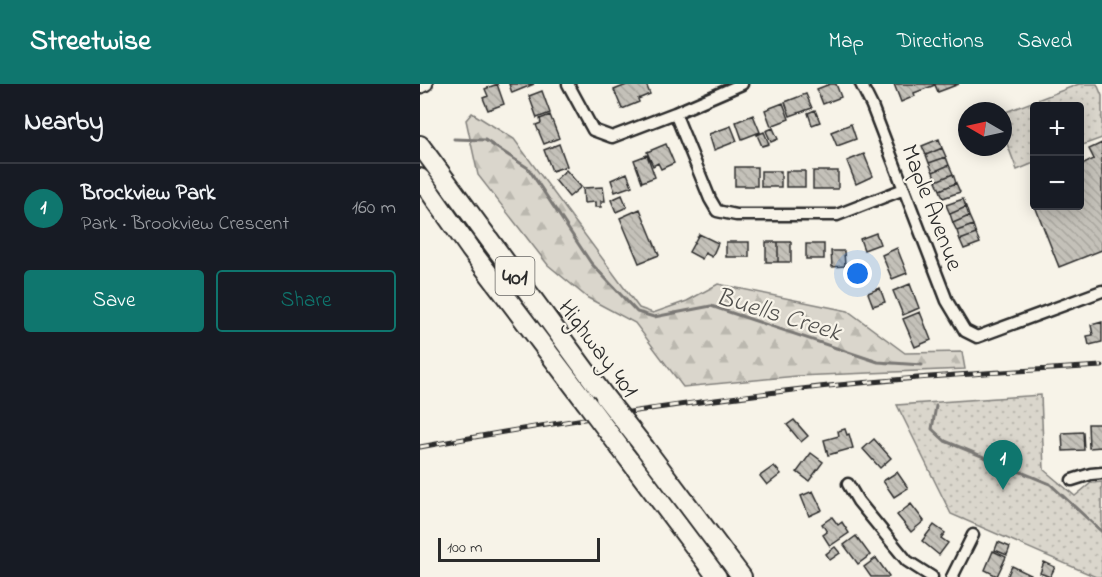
<!DOCTYPE html>
<html lang="en">
<head>
<meta charset="utf-8">
<style>
  body { margin:0; font-family:"Indie Flower",sans-serif; background:#242831; color:#f1f3f6 }
  .controls { position:absolute; right:18px; top:18px; display:grid; overflow:hidden; border-radius:6px; box-shadow:0 3px 15px #0003 }
  .controls button { width:54px; height:54px; display:grid; place-items:center; padding:0; border:0; border-bottom:2px solid #363941; background:#171b24; color:#f1f3f6; font:30px sans-serif }
  .compass { position:absolute; left:538px; top:18px; width:54px; height:54px; border-radius:50%; background:#171b24; box-shadow:0 3px 15px #0003; rotate:279deg }
  .scale { position:absolute; left:18px; bottom:15px; width:162px; box-sizing:border-box; padding-left:6px; border:3px solid #2b2b2b; border-top:0; font-size:16px; line-height:21px; white-space:nowrap; color:#2b2b2b; -webkit-text-stroke:4px #f7f3e8; paint-order:stroke }
  .you { position:absolute; left:438px; top:190px; width:21px; height:21px; margin:-15px; border:4px solid #fff; border-radius:50%; background:#1a73e8; box-shadow:0 0 0 9px #1a73e833 }
  .badge { display:grid; place-items:center; width:39px; height:39px; border-radius:50%; background:#0f766e; color:#fff; font-size:20px; font-weight:700 }
  .pin { position:absolute; translate:-50% -50px; filter:drop-shadow(0 2px 3px #0008) }
  .pin::after { content:''; position:absolute; top:32px; width:21px; height:18px; background:inherit; clip-path:polygon(0 0,100% 0,50% 100%) }
  .list { margin:0; padding:0; list-style:none }
  h2 { display:flex; justify-content:space-between; align-items:center; height:78px; margin:0; padding:0 24px; font-size:26px }
  h2 small { font-size:20px; font-weight:400; color:#9ea1a6 }
  .list li { display:grid; grid-template-columns:39px 1fr auto; gap:18px; align-items:center; box-sizing:border-box; height:90px; padding:0 24px; border-top:2px solid #363941 }
  .list b { display:block; font-size:22px; white-space:nowrap }
  .list p { margin:0; font-size:20px; white-space:nowrap; color:#9ea1a6 }
  .list em { font-size:20px; font-style:normal; color:#9ea1a6 }
  .actions { display:flex; gap:12px; padding:18px 24px }
  .actions a { flex:1; padding:14px 0; border:2px solid #0f766e; border-radius:6px; text-align:center; font-size:21px; color:#0f766e }
  .actions .main { background:#0f766e; color:#fff }
  .map { position:relative; flex:none; width:682px; height:493px; overflow:hidden }
  header { display:flex; align-items:center; gap:36px; box-sizing:border-box; height:84px; padding:0 30px; background:#0f766e; color:#fff }
  header strong { font-size:28px }
  nav { display:flex; gap:33px; margin-inline-start:auto; font-size:21px }
  main { display:flex }
  aside { flex:1; background:#171b24 }
  .map>svg:first-child { display:block }
  .forest { fill:url(#forest-firs); stroke:#82807c; stroke-width:1.5 }
  .park { fill:url(#park-dots); stroke:#82807c; stroke-width:1.5 }
  .lines { fill:none; stroke-linecap:round; stroke-linejoin:round }
  .stream { stroke:#7a7874; stroke-width:3 }
  .building { fill:url(#building-back-hatch); stroke:#2b2b2b; stroke-width:1.5 }
  .minor-casing { stroke:#2b2b2b; stroke-width:15 }
  .tertiary-casing { stroke:#2b2b2b; stroke-width:16 }
  .motorway-casing { stroke:#2b2b2b; stroke-width:22 }
  .minor { stroke:#f7f3e8; stroke-width:10 }
  .tertiary { stroke:#f7f3e8; stroke-width:12 }
  .motorway { stroke:#f7f3e8; stroke-width:18 }
  .rail-casing { stroke:#2b2b2b; stroke-width:5 }
  .rail { stroke:#f7f3e8; stroke-width:3; stroke-dasharray:9; stroke-linecap:butt }
  .motorway-bridge-casing { stroke:#2b2b2b; stroke-width:22; stroke-linecap:butt }
  .motorway-bridge { stroke:#f7f3e8; stroke-width:18 }
  .labels { text-anchor:middle; stroke-width:4.5; stroke-linejoin:round; paint-order:stroke }
  .shield { fill:#f7f3e8; stroke:#686764; stroke-width:1.5 }
  .shield-label { font-size:22px; font-weight:bold; fill:#2b2b2b }
  .street-label { font-size:24px; fill:#2b2b2b; stroke:#f7f3e8 }
  .water-label { font-size:26px; font-style:italic; fill:#53524f; stroke:#f7f3e8 }
</style>
</head>
<body>
<header>
<strong>Streetwise</strong>
<nav><a>Map</a><a>Directions</a><a>Saved</a></nav>
</header>
<main>
<aside>
<h2>Nearby<small></small></h2>
<ul class="list">
<li><span class="badge">1</span><div><b>Brockview Park</b><p>Park · Brookview Crescent</p></div><em>160 m</em></li>
</ul>
<div class="actions"><a class="main">Save</a><a>Share</a></div>
</aside>
<div class="map">
<svg width="682" height="493" viewBox="0 0 682 493">
  <defs>
    <pattern id="forest-firs" width="22" height="20" patternUnits="userSpaceOnUse" patternTransform="scale(1.5)"><rect width="22" height="20" fill="#dad6cc"/><path d="M5 1l3.5 6h-7zM16 11l3.5 6h-7z" fill="#bbb8af"/></pattern>
    <pattern id="park-dots" width="8" height="8" patternUnits="userSpaceOnUse" patternTransform="scale(1.5)"><rect width="8" height="8" fill="#dad6cc"/><path d="M2 2h.1M6 6h.1" fill="none" stroke="#bbb8af" stroke-width="1.8" stroke-linecap="round"/></pattern>
    <pattern id="building-back-hatch" width="6" height="6" patternUnits="userSpaceOnUse" patternTransform="scale(1.5)"><rect width="6" height="6" fill="#c4c1b9"/><path d="M-1 5l2 2M0 0l6 6M5-1l2 2" fill="none" stroke="#a9a69f"/></pattern>
  </defs>
  <rect width="100%" height="100%" fill="#f7f3e8"/>
  <filter id="ink" filterUnits="userSpaceOnUse"><feTurbulence type="fractalNoise" baseFrequency=".0167" numOctaves="2"/><feDisplacementMap in="SourceGraphic" scale="12" xChannelSelector="R" yChannelSelector="G"/><feConvolveMatrix kernelMatrix="1 2 1 2 8 2 1 2 1" color-interpolation-filters="sRGB"/></filter>
  <g filter="url(#ink)">
    <!-- forest -->
    <path class="forest" d="M52,29L94,55L219,224L233,229L267,217L298,200L428,227L485,269L542,268L545,285L377,292L263,303L215,239L168,214L128,181L58,91L46,36Z"/>
    <!-- park -->
    <path class="park" d="M659,0H677L682,12V54L660,62V22H614V79L597,86L583,49V29Z
      M621,311L624,386L655,412L671,399L682,398V493H676L531,430L477,321Z"/>
    <g class="lines">
      <!-- stream -->
      <path class="stream" d="M34,55L65,56L108,84L171,179L217,228L234,233L291,222L458,278L502,281
        M516,322L512,345L525,357L630,400L682,448"/>
    </g>
    <!-- building -->
    <path class="building" d="M77,0L84,20L68,26L63,14L68,12L65,5Z
      M89,0H114L92,9Z
      M209,0H226L230,10L218,15L219,18L202,25L194,6Z
      M410,0H416L421,13L403,20L397,5Z
      M474,0H539L518,8L515,1L494,9L495,12L481,18Z
      M122,7L130,29L117,34L109,12Z
      M386,10L392,24L370,32L365,18Z
      M363,19L369,35L351,42L345,26Z
      M395,26L400,38L392,41L388,29Z
      M130,31L139,54L124,60L116,41L121,39L120,35Z
      M333,31L340,48L322,55L316,38Z
      M431,40L436,55L417,62L411,48Z
      M311,42L317,57L294,66L289,50Z
      M353,44L358,55L351,58L346,47Z
      M344,48L349,60L342,62L337,51Z
      M519,55L522,64L506,71L502,62Z
      M682,59V166L639,183L615,122H660V82L674,75L669,65Z
      M139,60L147,82L132,87L124,66Z
      M246,60L254,79L241,85L238,79L233,82L227,68Z
      M522,64L526,73L509,79L506,71Z
      M444,70L453,92L436,100L427,77Z
      M227,71L235,93L222,98L214,76Z
      M526,73L529,81L513,88L509,79Z
      M529,81L533,90L516,97L513,88Z
      M315,83H337V102H315Z
      M146,86L161,103L149,113L135,96Z
      M341,87H361V103H341Z
      M366,87H385V103H366Z
      M393,87H418V105H393Z
      M207,89L212,102L195,108L191,96Z
      M533,90L536,99L520,106L516,97Z
      M536,99L540,108L523,114L520,106Z
      M183,103L185,117H181V123H175V118L164,119L163,104Z
      M202,111L207,123L196,128L191,116Z
      M543,115L546,123L530,130L526,121Z
      M546,123L549,132L533,139L530,130Z
      M220,125L239,171L219,179L200,134Z
      M549,132L553,141L537,147L533,139Z
      M553,141L556,150L540,156L537,147Z
      M456,149L460,160L444,166L440,155Z
      M279,150L298,159L292,173L285,169L282,175L269,168Z
      M556,150L560,159L544,165L540,156Z
      M306,158H329V173H306Z
      M346,158H358V178H346Z
      M358,158H371V178H358Z
      M386,160H404V175H386Z
      M477,164L487,189L472,195L462,171Z
      M411,167H424L425,182L412,183Z
      M490,200L499,224L483,231L473,207Z
      M460,204L465,218L453,222L448,209Z
      M500,228L511,256L495,263L483,235Z
      M682,238V258L669,261L667,252L673,251L671,241Z
      M374,336L388,352L381,358L367,341Z
      M668,340H682V363L669,364Z
      M425,345L427,351L429,350L433,364L408,371L404,356L419,352L418,347Z
      M663,348L664,366L643,367L642,349Z
      M454,355L471,374L460,384L443,365Z
      M391,369L403,378L389,397L377,388Z
      M354,382L361,390L347,401L340,392Z
      M477,388L488,404L474,413L463,397Z
      M393,407L402,426L389,432L381,412Z
      M491,420L504,437L491,448L477,431Z
      M412,433L418,441L422,438L429,449L410,462L403,451L407,448L402,440Z
      M514,441L525,449L521,454L528,459L519,471L502,457Z
      M436,452L450,471L438,480L424,461Z
      M578,458L590,463L587,471L575,466Z
      M415,463L420,469L410,476L406,470Z
      M573,467L586,473L577,492L565,486Z
      M456,474L469,492L468,493H451L444,483Z
      M624,478L635,483L630,493L620,489Z
      M592,482L611,491L610,493H587Z"/>
    <g class="lines">
      <defs>
        <path id="minor" d="M148,0L173,46L192,53L255,29L322,0
          M441,0L452,22L527,217L545,247L557,253L682,207
          M255,29L290,115L297,127L316,131H417L484,105
          M652,396L671,390L682,389
          M428,400L438,417L487,477L512,493
          M532,493L553,451"/>
        <path id="tertiary" d="M0,3L6,0"/>
        <path id="motorway" d="M0,61L185,313
          M0,94L50,165L165,317
          M225,364L322,493
          M201,365L297,493"/>
      </defs>
      <!-- minor casing -->
      <use href="#minor" class="minor-casing"/>
      <!-- tertiary casing -->
      <use href="#tertiary" class="tertiary-casing"/>
      <!-- motorway casing -->
      <use href="#motorway" class="motorway-casing"/>
      <!-- minor -->
      <use href="#minor" class="minor"/>
      <!-- tertiary -->
      <use href="#tertiary" class="tertiary"/>
      <!-- motorway -->
      <use href="#motorway" class="motorway"/>
      <defs>
        <path id="rail" d="M0,363C124,340 248,321 373,306C476,294 579,288 682,282"/>
      </defs>
      <!-- rail casing -->
      <use href="#rail" class="rail-casing"/>
      <!-- rail -->
      <use href="#rail" class="rail"/>
      <defs>
        <path id="motorway-bridge" d="M185,313L225,364
          M165,317L201,365"/>
      </defs>
      <!-- motorway-bridge casing -->
      <use href="#motorway-bridge" class="motorway-bridge-casing"/>
      <!-- motorway-bridge -->
      <use href="#motorway-bridge" class="motorway-bridge"/>
    </g>
  </g>
  <g class="labels">
    <!-- shield labels -->
    <rect class="shield" x="75.5" y="173" width="39" height="38" rx="4.5"/>
    <g class="shield-label">
      <text x="95" y="200">401</text>
    </g>
    <!-- street labels -->
    <g class="street-label">
      <text transform="translate(513 123) rotate(69)" y="8">Maple Avenue</text>
      <text transform="translate(179 264) rotate(53)" y="8">Highway 401</text>
    </g>
    <!-- water labels -->
    <g class="water-label">
      <text transform="translate(359 229) rotate(17)" y="9">Buells Creek</text>
    </g>
  </g>
</svg>
<div class="controls">
<button>+</button>
<button>−</button>
</div>
<svg class="compass" viewBox="-18 -18 36 36"><path d="M0-13l5 13h-10z" fill="#e53935"/><path d="M0 13l5-13h-10z" fill="#9ea1a6"/></svg>
<div class="scale">100 m</div>
<div class="you"></div>
<div class="pin badge" style="left:583px;top:406px">1</div>
</div>
</main>
</body>
</html>
